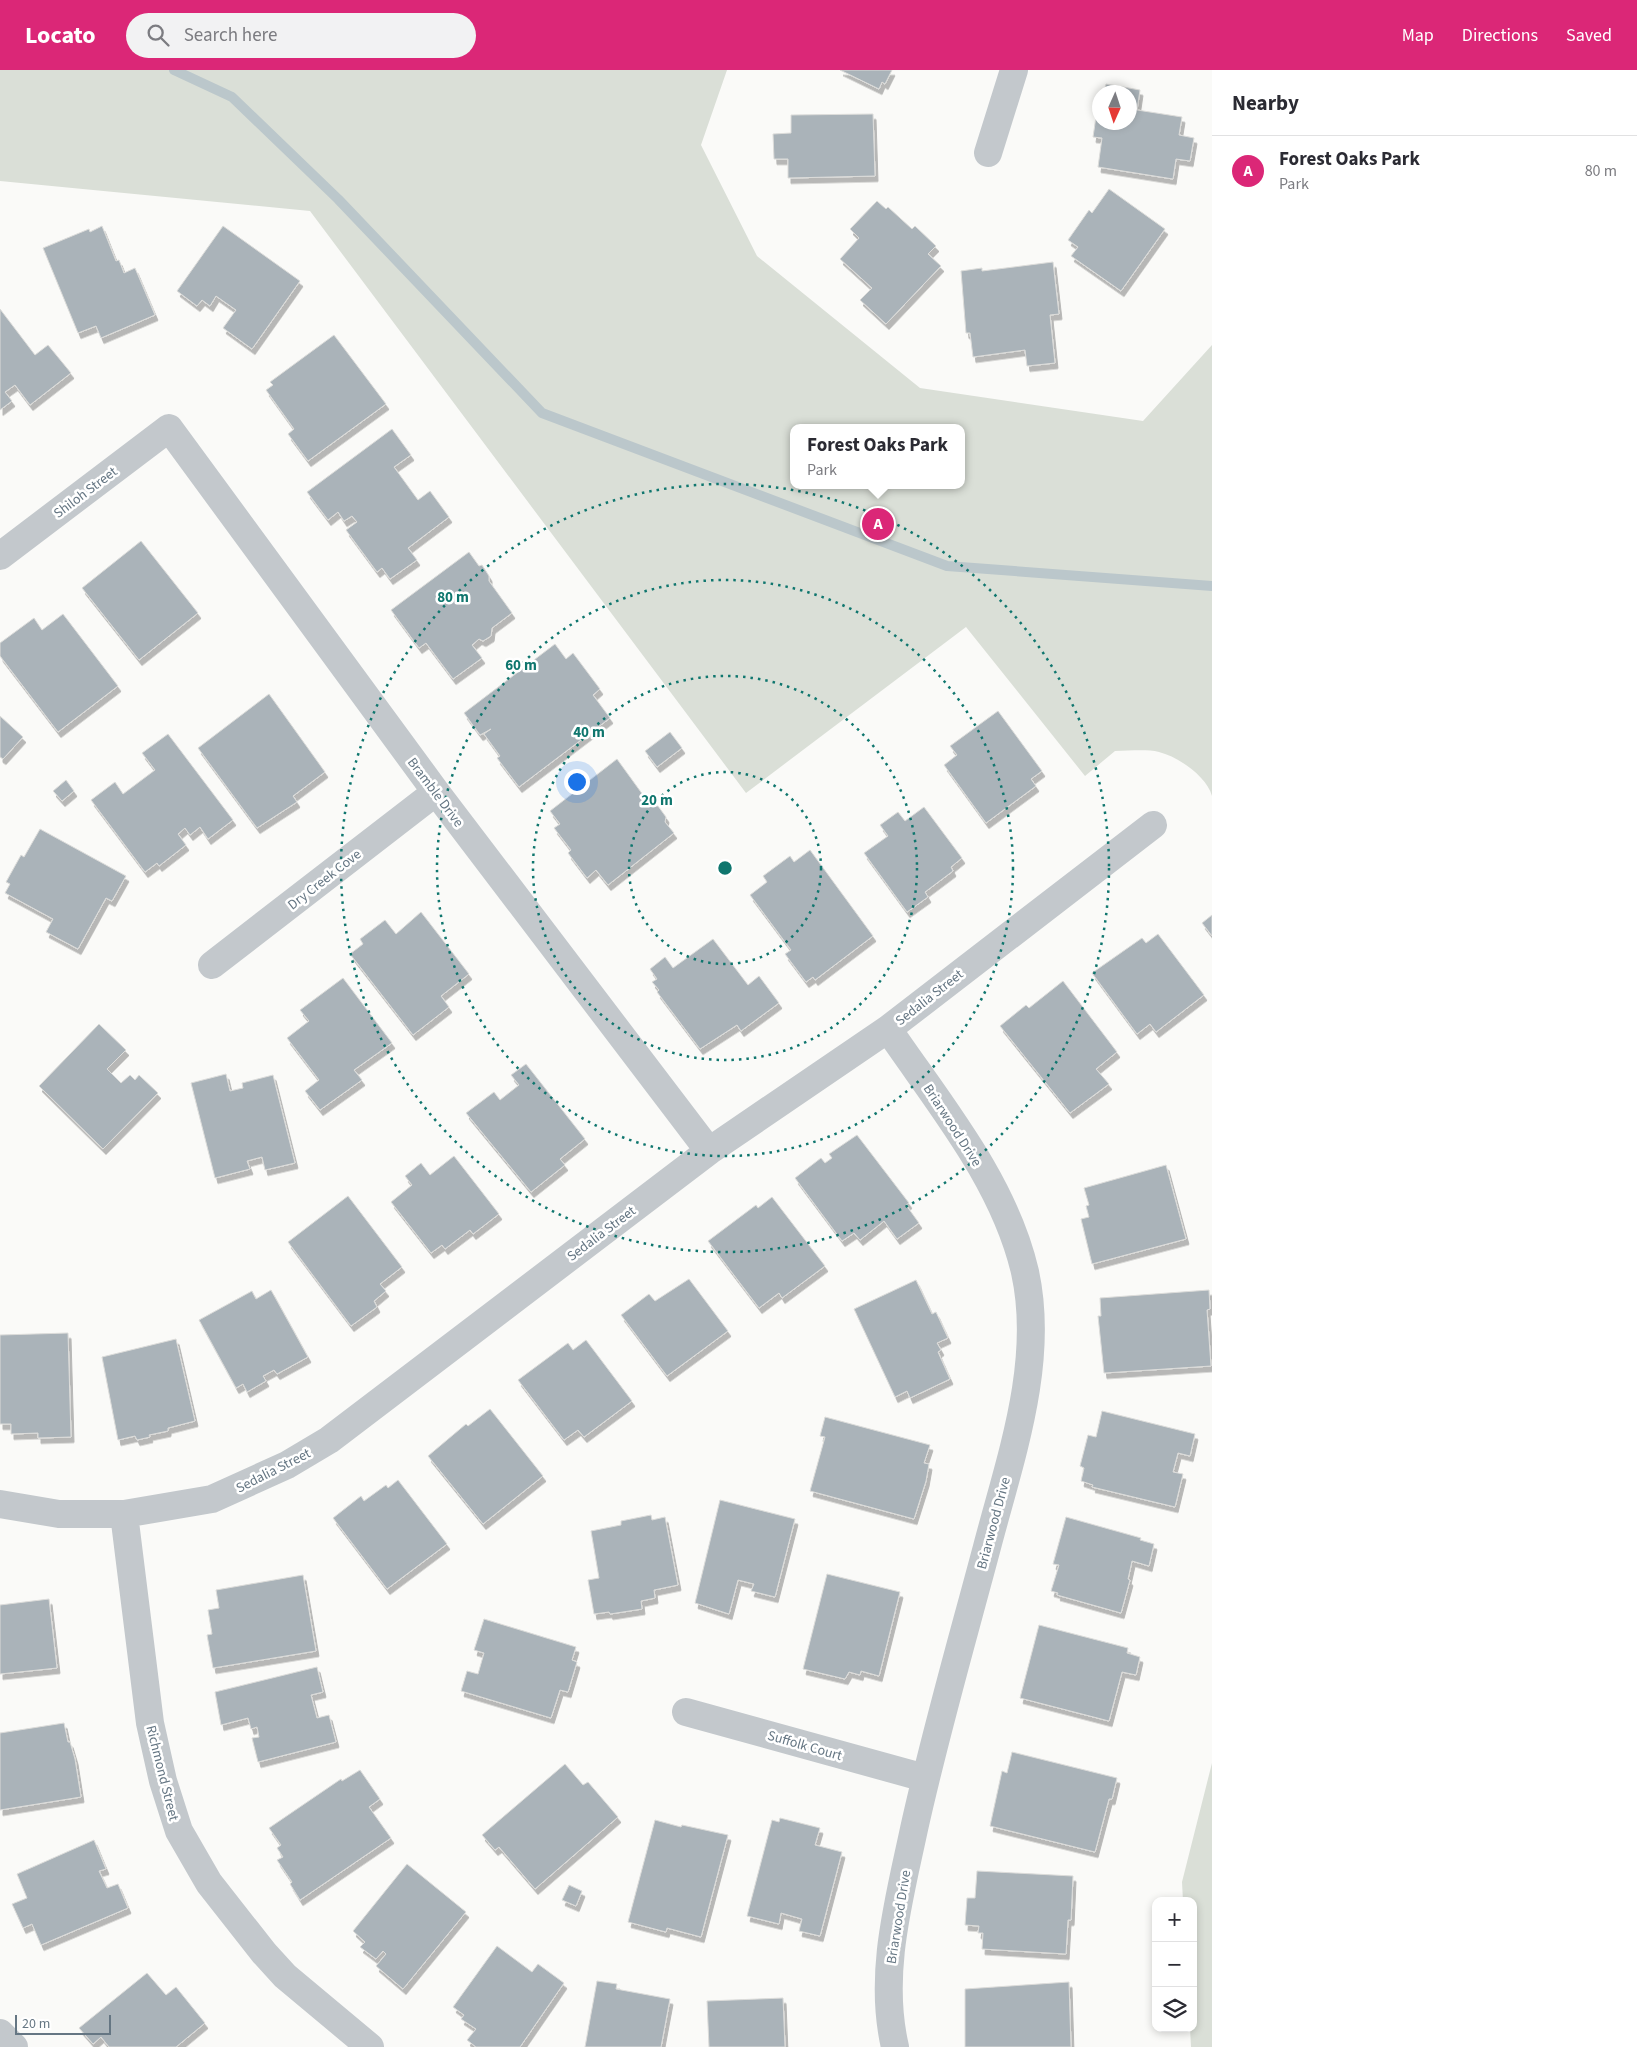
<!DOCTYPE html>
<html lang="en">
<head>
<meta charset="utf-8">
<style>
  body { margin:0; font-family:"Source Sans 3",sans-serif; background:#f2f2f3; color:#2b2b33 }
  .controls { position:absolute; right:15px; bottom:15px; display:grid; overflow:hidden; border-radius:10px; box-shadow:0 2px 8px #0003 }
  .controls button { width:45px; height:45px; display:grid; place-items:center; padding:0; border:0; border-bottom:1px solid #e1e1e2; background:#fff; color:#2b2b33; font:25px sans-serif }
  .compass { position:absolute; left:1092px; top:15px; width:45px; height:45px; border-radius:50%; background:#fff; box-shadow:0 2px 8px #0003; rotate:183deg }
  .scale { position:absolute; left:15px; bottom:12px; width:96px; box-sizing:border-box; padding-left:5px; border:2px solid #657683; border-top:0; font-size:14px; line-height:18px; white-space:nowrap; color:#657683; -webkit-text-stroke:4px #fff; paint-order:stroke }
  .you { position:absolute; left:576px; top:711px; width:18px; height:18px; margin:-12px; border:4px solid #fff; border-radius:50%; background:#1a73e8; box-shadow:0 0 0 8px #1a73e833 }
  .badge { display:grid; place-items:center; width:32px; height:32px; border-radius:50%; background:#db2777; color:#fff; font-size:16px; font-weight:700 }
  .pin { position:absolute; translate:-50% -50%; border:2px solid #fff; box-shadow:0 1px 5px #0006 }
  .popup { position:absolute; left:790px; top:354px; width:175px; height:65px; box-sizing:border-box; display:grid; place-content:center; border-radius:10px; background:#fff; filter:drop-shadow(0 1px 4px #0005); font-size:16px; white-space:nowrap; color:#7c7c81 }
  .popup b { font-size:19px; color:#2b2b33 }
  .popup::after { content:''; position:absolute; left:50%; top:100%; margin-left:-10px; border:10px solid transparent; border-top-color:#fff }
  .list { margin:0; padding:0; list-style:none }
  h2 { display:flex; justify-content:space-between; align-items:center; height:65px; margin:0; padding:0 20px; font-size:21px }
  h2 small { font-size:16px; font-weight:400; color:#7c7c81 }
  .list li { display:grid; grid-template-columns:32px 1fr auto; gap:15px; align-items:center; box-sizing:border-box; height:70px; padding:0 20px; border-top:1px solid #e1e1e2 }
  .list b { display:block; font-size:19px; white-space:nowrap }
  .list p { margin:0; font-size:16px; white-space:nowrap; color:#7c7c81 }
  .list em { font-size:16px; font-style:normal; color:#7c7c81 }
  .icon { flex:none; width:28px; height:28px; fill:none; stroke:currentColor; stroke-width:2; stroke-linecap:round; stroke-linejoin:round }
  .map { position:relative; flex:none; width:1212px; height:1977px; overflow:hidden }
  header { display:flex; align-items:center; gap:30px; box-sizing:border-box; height:70px; padding:0 25px; background:#db2777; color:#fff }
  header strong { font-size:24px }
  nav { display:flex; gap:28px; margin-inline-start:auto; font-size:18px }
  .search { width:350px; height:45px; background:#f2f2f3; display:flex; align-items:center; gap:12px; box-sizing:border-box; padding:0 18px; border-radius:28px; color:#7c7c81; font-size:19px }
  main { display:flex }
  aside { flex:1; background:#fff }
  .map>svg:first-child { display:block }
  .green { fill:#dadfd7; fill-rule:evenodd }
  .lines { fill:none; stroke-linecap:round; stroke-linejoin:round }
  .stream { stroke:#bbc7cb; stroke-width:10 }
  .building { fill:#aab3b9; stroke:#dcdcda; filter:url(#shadow) }
  .minor { stroke:#c3c8cc; stroke-width:28 }
  .ring { fill:none; stroke:#0f766e; stroke-width:2.5; stroke-dasharray:2.5 5 }
  .labels { text-anchor:middle; stroke-width:5; stroke-linejoin:round; paint-order:stroke }
  .street-label { font-size:14px; fill:#657683; stroke:#fff }
  .centre { fill:#0f766e; stroke:#fff; stroke-width:2.5 }
  .ring-label { font-size:15px; text-anchor:middle; font-weight:bold; fill:#0f766e; stroke:#fff; stroke-width:5; stroke-linejoin:round; paint-order:stroke }
</style>
</head>
<body>
<header>
<strong>Locato</strong>
<div class="search"><svg class="icon" aria-label="search" viewBox="0 0 24 24"><circle cx="10" cy="10" r="6"/><path d="M15 15l6 6"/></svg>Search here</div>
<nav><a>Map</a><a>Directions</a><a>Saved</a></nav>
</header>
<main>
<div class="map">
<svg width="1212" height="1977" viewBox="0 0 1212 1977">
  <defs>
    <filter id="shadow"><feDropShadow dx="3" dy="5.5" stdDeviation="0" flood-color="#0004"/></filter>
  </defs>
  <rect width="100%" height="100%" fill="#fafaf8"/>
  <!-- green -->
  <path class="green" d="M0,0H727L701,75L757,186L920,318L1143,351L1212,275V726C1207,707 1179,687 1159,682C1146,679 1129,681 1115,681L1085,706L966,557L746,723L310,141L0,111ZM794,358H962V415H794Z
    M1212,1693V1977H1191L1190,1958H1193V1831H1183L1182,1812Z"/>
  <g class="lines">
    <!-- stream -->
    <path class="stream" d="M174,0L232,27L338,129L542,343L947,496L1212,516"/>
  </g>
  <!-- building -->
  <path class="building" d="M840,0H892L885,14L882,12L879,19Z
    M1106,14L1140,20L1137,40L1182,47L1179,65L1194,68L1190,91L1176,89L1173,109L1098,97L1102,68L1093,67L1098,33L1100,52H1130V22H1104Z
    M873,44L875,106L788,108V89H774L773,64L791,63V45Z
    M1109,119L1165,159L1121,221L1071,186L1078,177L1068,170L1089,140L1092,143Z
    M877,131L886,139L888,137L912,159L915,156L936,176L928,184L941,196L886,254L860,230L872,218L840,189L859,168L850,159Z
    M102,156L116,191L119,190L124,203L135,198L155,245L101,268L96,256L78,263L43,178L89,159L90,162Z
    M223,156L300,211L252,279L223,258L236,240L216,226L210,236L202,230L197,236L177,221Z
    M1053,192L1059,244L1050,245L1055,293L1027,296L1025,280L973,287L970,263H966L961,201L982,198V201Z
    M0,239L35,285L48,275L71,303L30,335L15,315L5,322L12,331L0,340Z
    M334,265L386,334L308,391L288,364L294,359L266,320L273,315L270,312Z
    M392,359L411,385L394,397L418,430L430,421L449,447L408,478L417,490L390,509L382,498L377,502L346,460L357,452L352,446L344,451L338,442L328,450L307,422Z
    M141,471L198,543L139,590L82,518Z
    M469,482L479,496L482,495L489,506V511L512,543L492,558L491,566L483,571L479,569L472,575L482,588L453,609L426,573L419,578L391,540Z
    M63,544L118,616L58,662L0,586V573L34,548L42,560Z
    M555,574L566,589L573,583L600,619L593,625L610,648L519,717L497,688L500,686L484,664L491,659L480,665L464,643Z
    M269,624L325,702L293,726L297,732L257,758L198,678Z
    M998,641L1042,701L1031,709L1036,716L986,753L944,695L957,685L950,676Z
    M0,646L23,667L3,689L0,687Z
    M670,662L682,678L657,697L645,681Z
    M168,664L233,750L208,769L200,757L190,765L185,758L178,764L186,775L159,796L157,793L145,802L91,730L115,712L123,724L155,700L142,683Z
    M617,689L651,736H658L666,747L665,752L674,763L608,815L596,800L587,808L568,783L571,780L554,758L560,754L550,741Z
    M66,710L74,721L62,731L53,721Z
    M924,737L962,788L951,797L953,801L925,822L928,827L907,842L864,783L888,766L880,755L898,742L905,751Z
    M40,759L126,806L112,831L106,828L78,879L46,862L53,849L5,823L10,814L6,812L21,785L24,787Z
    M810,780L873,866L815,910L813,907L806,912L785,884L791,880L750,825L767,812L763,806L790,786L794,792Z
    M421,842L469,904L441,926L449,937L413,965L350,884L363,874L360,869L385,850L396,864Z
    M1212,845V866L1202,853Z
    M1158,864L1204,925L1156,962L1150,954L1137,964L1092,903L1142,868L1146,873Z
    M713,869L748,915L759,906L779,933L741,961L737,955L700,979L657,922L659,920L652,912L657,909L650,899L665,887L673,898Z
    M343,908L392,973L354,1000L362,1010L320,1040L305,1021L319,1010L287,968L309,951L300,940Z
    M1063,911L1117,982L1096,999L1109,1014L1070,1043L1000,956L1026,935L1029,938Z
    M99,954L126,980L107,999L121,1013L130,1005L135,1010L139,1005L158,1023L103,1079L39,1016Z
    M526,994L585,1069L560,1089L565,1095L531,1122L466,1043L494,1022L500,1030L519,1015L511,1005Z
    M226,1004L230,1021L243,1018L242,1013L273,1005L295,1093L265,1100L262,1087L247,1091L250,1099L215,1108L191,1013Z
    M857,1065L909,1133L906,1135L919,1153L897,1169L884,1151L860,1170L854,1163L842,1171L795,1108L821,1088L825,1093L832,1088L829,1084Z
    M454,1086L499,1144L473,1164L470,1160L445,1179L442,1175L431,1183L391,1132L412,1115L405,1106L421,1093L430,1105Z
    M1166,1095L1186,1169L1092,1194L1081,1149L1089,1147L1086,1136L1089,1135L1084,1118Z
    M348,1126L402,1197L380,1214L386,1221L374,1231L377,1237L351,1256L288,1172Z
    M772,1127L825,1196L782,1228L779,1223L759,1238L708,1171L756,1135L758,1138Z
    M689,1209L728,1261L667,1306L621,1245L649,1224L655,1231Z
    M916,1210L932,1244L936,1242L948,1268L937,1273L941,1280L938,1282L950,1309L910,1328L907,1321L895,1327L854,1239Z
    M271,1220L308,1287L277,1304L274,1300L263,1306L266,1311L247,1322L243,1314L236,1318L199,1250L252,1221L256,1229Z
    M1209,1220L1210,1239L1207,1240L1211,1296L1104,1303L1098,1246H1101L1100,1228Z
    M68,1263L71,1367L38,1368V1363L11,1364V1354H0V1265Z
    M176,1269L195,1351L168,1358V1361L149,1365L150,1367L137,1370L135,1366L118,1370L102,1287Z
    M586,1270L632,1331L584,1367L578,1360L564,1370L518,1310L568,1273L573,1280Z
    M490,1339L543,1406L483,1454L428,1386L466,1354L468,1356Z
    M1102,1341L1195,1364L1190,1386L1178,1383L1173,1402L1183,1404L1175,1437L1092,1417L1093,1415L1081,1411L1084,1398L1080,1396L1088,1365L1096,1367Z
    M825,1347L930,1375L924,1393L929,1394L926,1411L914,1449L810,1421L825,1367L820,1366Z
    M398,1410L447,1474L387,1519L333,1448L361,1426L364,1431L386,1415L388,1418Z
    M720,1430L795,1449L775,1527L751,1521L754,1514L738,1510L729,1544L695,1533Z
    M651,1445L652,1450L665,1447L678,1515L654,1520L655,1528L641,1531L642,1539L610,1544L609,1542L594,1544L588,1510L599,1508L591,1461L621,1455V1451Z
    M1066,1447L1141,1468L1140,1470L1154,1474L1149,1496L1132,1491L1128,1509L1130,1510L1121,1543L1057,1525L1058,1523L1051,1521L1059,1495L1053,1494Z
    M827,1504L900,1522L879,1606L861,1601L860,1605L849,1602L845,1609L803,1599Z
    M303,1505L316,1581L213,1598L207,1565L212,1564L208,1540L219,1538L216,1520Z
    M49,1529L57,1598L0,1604V1535Z
    M484,1549L576,1577L572,1590L577,1592L568,1622L560,1620L551,1648L461,1621L467,1601L478,1604L484,1583L474,1580Z
    M1039,1555L1128,1578L1127,1583L1140,1587L1136,1605L1122,1602L1109,1651L1020,1628Z
    M317,1597L323,1622L311,1625L317,1648L329,1645L336,1672L258,1692L252,1668L259,1667L257,1657L251,1659L248,1648L221,1655L215,1622Z
    M64,1653L68,1672H70L75,1689L81,1727L0,1740V1663Z
    M1012,1682L1117,1708L1112,1729H1109L1095,1782L990,1756L1002,1701L1007,1703Z
    M565,1694L583,1715L588,1712L618,1747L535,1819L499,1777L495,1780L482,1765Z
    M360,1700L380,1729L369,1737L391,1768L300,1830L290,1814L292,1812L277,1790L283,1787L277,1778L281,1775L269,1758L341,1709L342,1711Z
    M780,1748L820,1758L815,1775L842,1782L820,1866L799,1861L802,1849L781,1843L779,1854L747,1846L772,1750L779,1752Z
    M655,1750L681,1757L682,1755L728,1765L701,1867L667,1858L666,1862L628,1852Z
    M94,1770L106,1799L99,1801L107,1818L118,1814L128,1838L41,1875L32,1854L23,1858L12,1834L27,1828L17,1804Z
    M407,1794L466,1842L403,1919L376,1896L386,1884L383,1881L376,1889L360,1877L365,1872L353,1861Z
    M977,1801L1073,1806L1071,1850H1068L1066,1884L982,1879L983,1863H978L979,1856L965,1855L967,1828H975Z
    M569,1815L582,1821L576,1836L562,1830Z
    M497,1876L532,1902L538,1894L564,1913L520,1977H476L467,1970L476,1959L461,1949L464,1945L453,1937Z
    M147,1903L166,1925L176,1917L205,1953L176,1977H109L101,1967L93,1974L79,1958Z
    M597,1911L617,1914L616,1919L670,1929L661,1977H585Z
    M1069,1912L1071,1977H965V1919Z
    M783,1928L785,1977H709L707,1931Z"/>
  <g class="lines">
    <!-- minor -->
    <path class="minor" d="M988,83L1014,0
      M0,486L169,358L436,722L709,1081
      M212,895L436,722
      M888,959C939,1034 1004,1111 1025,1202C1045,1293 1010,1389 987,1477C962,1571 935,1664 914,1759C899,1830 878,1904 895,1977
      M0,1434L59,1444H124L212,1429L287,1395L329,1370L709,1081L888,959L1153,755
      M124,1444L150,1653L163,1711L179,1761L209,1813L264,1883L285,1906L370,1977
      M686,1642L925,1708
      M0,1963L14,1977"/>
  </g>
  <!-- distance rings -->
  <g class="ring">
    <circle cx="725" cy="798" r="96"/>
    <circle cx="725" cy="798" r="192"/>
    <circle cx="725" cy="798" r="288"/>
    <circle cx="725" cy="798" r="384"/>
  </g>
  <g class="labels">
    <!-- street labels -->
    <g class="street-label">
      <text transform="translate(85 422) rotate(-37)" y="5">Shiloh Street</text>
      <text transform="translate(436 722) rotate(53)" y="5">Bramble Drive</text>
      <text transform="translate(324 809) rotate(-38)" y="5">Dry Creek Cove</text>
      <text transform="translate(929 927) rotate(-38)" y="5">Sedalia Street</text>
      <text transform="translate(953 1055) rotate(57)" y="5">Briarwood Drive</text>
      <text transform="translate(601 1163) rotate(-37)" y="5">Sedalia Street</text>
      <text transform="translate(273 1400) rotate(-27)" y="5">Sedalia Street</text>
      <text transform="translate(993 1453) rotate(-75)" y="5">Briarwood Drive</text>
      <text transform="translate(805 1675) rotate(16)" y="5">Suffolk Court</text>
      <text transform="translate(163 1703) rotate(76)" y="5">Richmond Street</text>
      <text transform="translate(898 1847) rotate(-81)" y="5">Briarwood Drive</text>
    </g>
  </g>
  <circle cx="725" cy="798" r="8" class="centre"/>
  <g class="ring-label">
    <text x="453" y="532">80 m</text>
    <text x="521" y="600">60 m</text>
    <text x="589" y="667">40 m</text>
    <text x="657" y="735">20 m</text>
  </g>
</svg>
<div class="controls">
<button>+</button>
<button>−</button>
<button><svg class="icon" aria-label="layers" viewBox="0 0 24 24"><path d="M12 4l9 5-9 5-9-5zM3 14l9 5 9-5"/></svg></button>
</div>
<svg class="compass" viewBox="-18 -18 36 36"><path d="M0-13l5 13h-10z" fill="#e53935"/><path d="M0 13l5-13h-10z" fill="#7c7c81"/></svg>
<div class="scale">20 m</div>
<div class="you"></div>
<div class="pin badge" style="left:878px;top:454px">A</div>
<div class="popup"><b>Forest Oaks Park</b>Park</div>
</div>
<aside>
<h2>Nearby<small></small></h2>
<ul class="list">
<li><span class="badge">A</span><div><b>Forest Oaks Park</b><p>Park</p></div><em>80 m</em></li>
</ul>
</aside>
</main>
</body>
</html>
